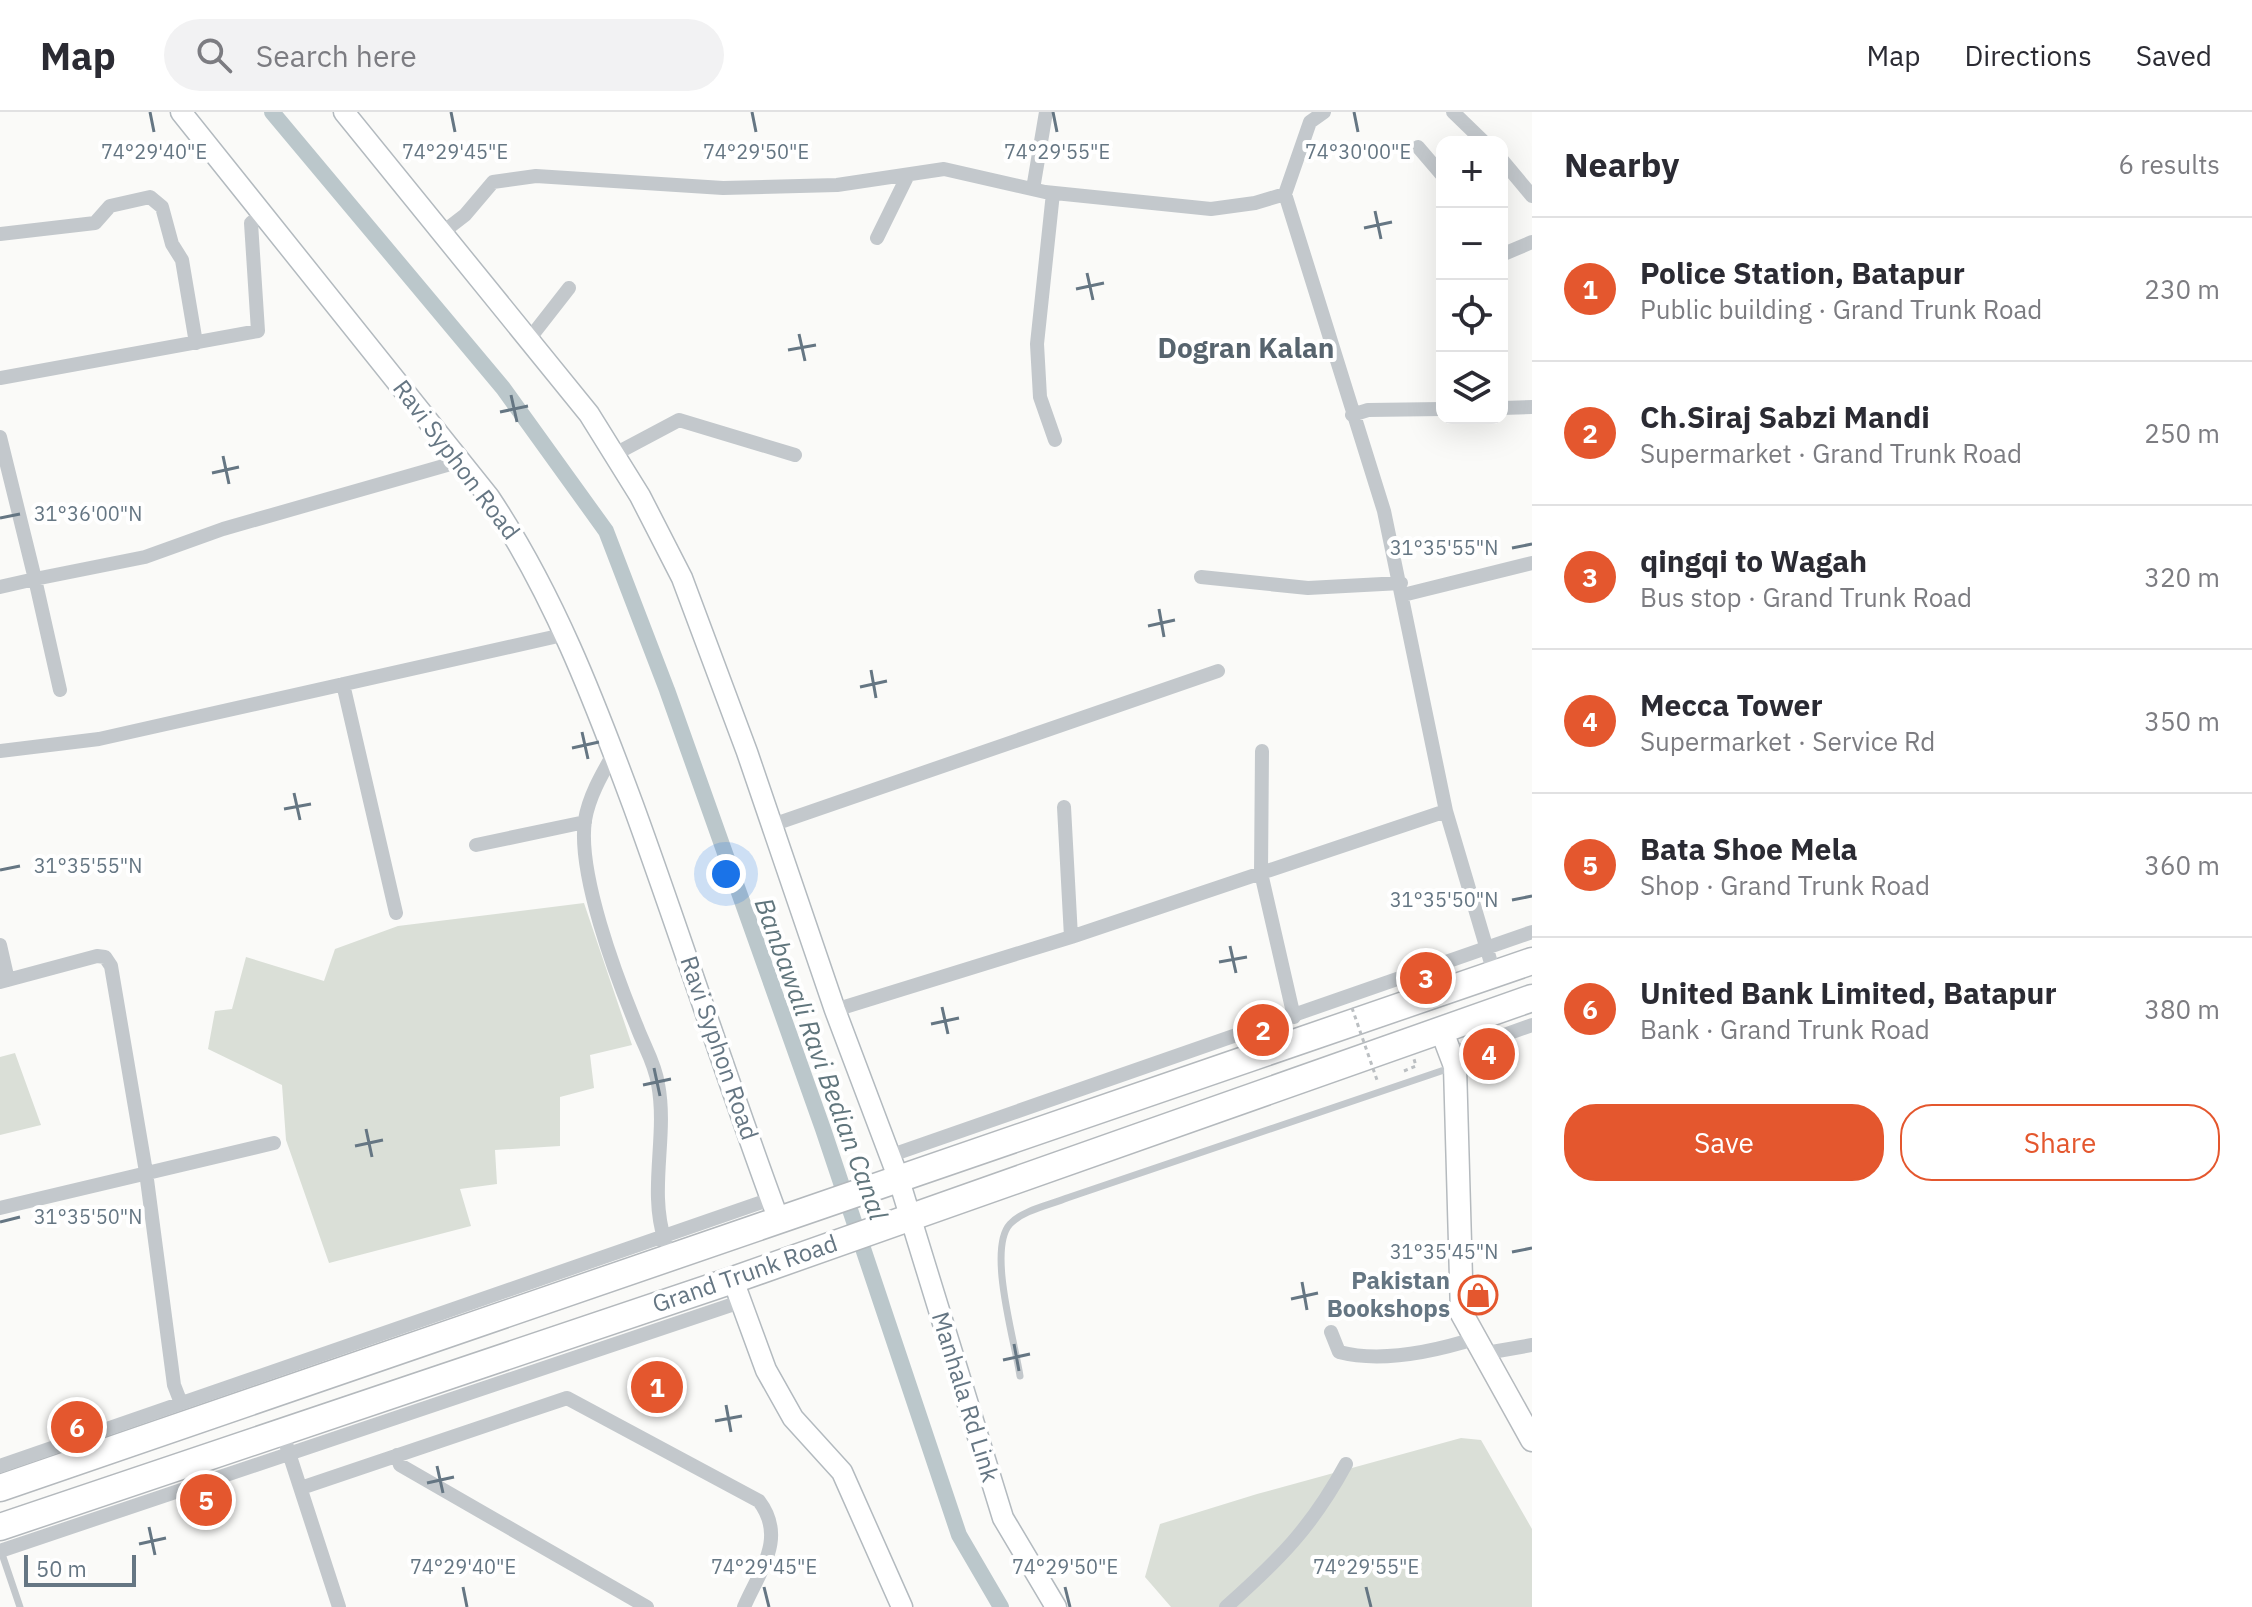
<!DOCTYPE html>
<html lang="en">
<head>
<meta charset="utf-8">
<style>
  body { margin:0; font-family:"IBM Plex Sans",sans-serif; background:#f2f2f3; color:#2b2b33 }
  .controls { position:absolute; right:24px; top:24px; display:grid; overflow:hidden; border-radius:16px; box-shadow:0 8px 32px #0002 }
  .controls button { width:72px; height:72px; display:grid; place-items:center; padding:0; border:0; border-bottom:2px solid #e1e1e2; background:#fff; color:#2b2b33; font:40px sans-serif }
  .scale { position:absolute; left:24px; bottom:20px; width:112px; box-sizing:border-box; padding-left:8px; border:4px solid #657683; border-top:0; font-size:22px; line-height:28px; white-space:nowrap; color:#657683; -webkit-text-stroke:6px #fff; paint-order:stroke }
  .you { position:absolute; left:726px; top:762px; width:28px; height:28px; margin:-20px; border:6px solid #fff; border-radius:50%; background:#1a73e8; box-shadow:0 0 0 12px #1a73e833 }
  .badge { display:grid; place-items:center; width:52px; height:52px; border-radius:50%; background:#e4572e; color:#fff; font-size:26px; font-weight:700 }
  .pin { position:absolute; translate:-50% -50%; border:4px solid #fff; box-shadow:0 2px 8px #0006 }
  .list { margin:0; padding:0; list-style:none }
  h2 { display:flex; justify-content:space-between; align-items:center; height:104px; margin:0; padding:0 32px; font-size:34px }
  h2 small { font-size:26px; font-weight:400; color:#7c7c81 }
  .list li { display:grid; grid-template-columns:52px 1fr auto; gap:24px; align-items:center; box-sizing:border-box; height:144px; padding:0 32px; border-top:2px solid #e1e1e2 }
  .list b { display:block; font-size:30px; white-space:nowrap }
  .list p { margin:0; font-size:26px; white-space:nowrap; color:#7c7c81 }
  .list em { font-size:26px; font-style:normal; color:#7c7c81 }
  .actions { display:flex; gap:16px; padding:24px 32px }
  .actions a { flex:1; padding:18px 0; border:2px solid #e4572e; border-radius:32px; text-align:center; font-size:28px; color:#e4572e }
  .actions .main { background:#e4572e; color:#fff }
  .icon { flex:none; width:44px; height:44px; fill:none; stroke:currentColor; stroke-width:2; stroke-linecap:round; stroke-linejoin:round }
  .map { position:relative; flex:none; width:1532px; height:1495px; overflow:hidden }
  header { display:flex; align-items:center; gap:48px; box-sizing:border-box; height:112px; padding:0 40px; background:#fff; border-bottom:2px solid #e1e1e2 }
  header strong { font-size:38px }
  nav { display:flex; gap:44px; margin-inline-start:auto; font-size:28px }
  .search { width:560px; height:72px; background:#f2f2f3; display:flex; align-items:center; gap:20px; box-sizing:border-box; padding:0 28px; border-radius:44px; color:#7c7c81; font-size:30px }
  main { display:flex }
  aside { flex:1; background:#fff }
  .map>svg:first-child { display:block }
  .green { fill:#dadfd7 }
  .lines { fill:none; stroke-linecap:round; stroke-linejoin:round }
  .canal { stroke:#bbc7cb; stroke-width:16 }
  .secondary-casing { stroke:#b3babf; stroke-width:23 }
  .primary-casing { stroke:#b5babe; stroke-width:25 }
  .highway-casing { stroke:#b4b9bd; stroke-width:29 }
  .path { stroke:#bbbfc2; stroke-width:3; stroke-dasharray:4 4; stroke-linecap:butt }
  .lane { stroke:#c3c8cc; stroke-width:7 }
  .street { stroke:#c3c8cc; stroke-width:14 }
  .secondary { stroke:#fff; stroke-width:20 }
  .primary { stroke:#fff; stroke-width:22 }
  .highway { stroke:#fff; stroke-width:26 }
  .path-bridge { stroke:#bbbfc2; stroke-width:3; stroke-dasharray:4 4; stroke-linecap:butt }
  .ticks { fill:none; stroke:#657683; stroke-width:3 }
  .labels { text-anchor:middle; stroke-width:8; stroke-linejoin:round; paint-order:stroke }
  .street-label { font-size:24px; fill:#657683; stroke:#fff }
  .poi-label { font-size:24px; font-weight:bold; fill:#657683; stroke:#fff; text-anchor:end }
  .water-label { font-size:26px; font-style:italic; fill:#60757c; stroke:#fff }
  .quarter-label { font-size:28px; font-weight:bold; fill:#57646e; stroke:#fff }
  .ticks-label { font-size:20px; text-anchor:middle; fill:#657683; stroke:#fff; stroke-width:8; stroke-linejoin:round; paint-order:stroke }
</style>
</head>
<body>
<header>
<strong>Map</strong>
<div class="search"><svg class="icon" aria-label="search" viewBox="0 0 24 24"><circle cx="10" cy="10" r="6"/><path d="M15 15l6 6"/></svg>Search here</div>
<nav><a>Map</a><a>Directions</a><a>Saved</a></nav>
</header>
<main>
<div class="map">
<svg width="1532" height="1495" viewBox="0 0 1532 1495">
  <rect width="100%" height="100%" fill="#fafaf8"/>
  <!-- green -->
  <path class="green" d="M584,791L632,933L590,943L594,976L560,985V1034L495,1038L497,1072L460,1077L471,1114L329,1151L286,1028L282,973L208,937L215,899L232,897L246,845L324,869L335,837L398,814Z
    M15,941L41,1013L0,1023V945Z
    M1461,1326L1481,1328L1532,1417V1495H1171L1145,1465L1160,1412L1257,1382Z"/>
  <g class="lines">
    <!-- canal -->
    <path class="canal" d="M272,0L503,276L606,419L667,578L823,1017L959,1423L1001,1495"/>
    <defs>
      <path id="secondary" d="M181,0L489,385C553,481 593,585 633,693C683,830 727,969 778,1106
        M344,0L589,302L640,384L682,466L747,640L835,898L898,1065L1003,1406L1056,1495
        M733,1168L766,1258L793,1306L842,1360L902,1495"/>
      <path id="primary" d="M1441,917L1455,954L1462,1202L1532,1328"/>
      <path id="highway" d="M0,1376L1532,849
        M0,1415L733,1168L1532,886"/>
    </defs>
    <!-- secondary casing -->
    <use href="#secondary" class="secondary-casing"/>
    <!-- primary casing -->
    <use href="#primary" class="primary-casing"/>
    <!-- highway casing -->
    <use href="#highway" class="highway-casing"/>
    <!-- path -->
    <path class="path" d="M1404,959L1416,954L1414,947"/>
    <!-- lane -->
    <path class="lane" d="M1020,1264C1015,1230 987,1137 1010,1112C1023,1098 1050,1093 1067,1086L1453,955
      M0,1436L20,1495"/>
    <!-- street -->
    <path class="street" d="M1453,0L1484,30
      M1418,35L1442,63
      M1502,48L1532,84
      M1033,77L1046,0
      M1053,81L1037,232L1040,285L1055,328
      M1285,82L1310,10L1324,0
      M443,120L465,103L493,70L536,64L723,76L837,73L944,57L1045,80L1211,97L1255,91L1285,82L1384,399L1446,699L1494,861
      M0,122L95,111L110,94L150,85L162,95L172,132L182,148L196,231
      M877,126L907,65
      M1502,136L1506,141L1532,130
      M530,226L569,176
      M0,266L258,219L251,111L261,103
      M1502,296L1532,295
      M1352,303L1368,298L1442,297
      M0,325L35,467L145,445L223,417L461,349
      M615,342L679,308L795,343
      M1201,465L1308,476L1401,471
      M0,475L35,467L60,578
      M1403,483L1532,451
      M343,572L396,801
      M0,639L99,627L567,522
      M1262,639L1261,761L1294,905
      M614,641C602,662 589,684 585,708C577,761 616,864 637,915C644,934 655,951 658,972C668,1024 648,1078 665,1129
      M1064,695L1071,825
      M772,713L1218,559
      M476,733L585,710
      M0,833L8,868
      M0,870L97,844L105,845L111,854L146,1060L174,1273L181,1291
      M835,898L1071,825L1446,699
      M1451,942L1532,913
      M889,1044L1532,820
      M0,1096L274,1031
      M1331,1220L1339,1240C1381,1251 1436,1239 1477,1226
      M1486,1241L1532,1233
      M286,1332L339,1495
      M397,1343L400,1353L647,1495
      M0,1354L771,1087
      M301,1376L567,1286L759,1389C787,1426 760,1458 744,1495
      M0,1439L740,1190
      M1226,1495C1279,1448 1312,1415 1346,1352"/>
    <!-- secondary -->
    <use href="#secondary" class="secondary"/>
    <!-- primary -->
    <use href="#primary" class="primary"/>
    <!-- highway -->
    <use href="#highway" class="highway"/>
    <!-- path-bridge -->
    <path class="path-bridge" d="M1352,896L1377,968"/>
  </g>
  <!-- ticks -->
  <path class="ticks" d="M150,0L154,20M451,0L455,20M752,0L756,20M1053,0L1057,20M1354,0L1358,20M1375,99L1381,127M1364,116L1392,110M1087,161L1093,188M1076,177L1104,171M799,222L805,249M788,238L816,233M511,283L517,310M500,300L528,294M223,344L229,372M212,361L239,355M0,406L20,402M1512,436L1532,432M1159,497L1164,525M1148,514L1175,508M871,558L876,586M860,575L887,569M582,620L588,647M572,636L599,630M294,681L300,708M284,697L311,692M0,758L20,754M1512,788L1532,784M1230,834L1236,861M1219,850L1247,845M942,895L948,922M931,912L959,906M654,956L660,984M643,973L671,967M366,1017L372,1045M355,1034L383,1028M0,1110L20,1105M1512,1140L1532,1136M1302,1170L1307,1198M1291,1187L1318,1181M1014,1232L1019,1259M1003,1248L1030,1242M726,1293L731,1320M715,1309L742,1304M437,1354L443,1381M427,1371L454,1365M149,1415L155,1443M139,1432L166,1426M463,1475L467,1495M764,1475L769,1495M1065,1475L1070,1495M1366,1475L1371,1495"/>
  <!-- icons -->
  <defs>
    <symbol id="shop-ring" viewBox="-11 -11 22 22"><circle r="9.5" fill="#fff" stroke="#e4572e" stroke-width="1.5"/><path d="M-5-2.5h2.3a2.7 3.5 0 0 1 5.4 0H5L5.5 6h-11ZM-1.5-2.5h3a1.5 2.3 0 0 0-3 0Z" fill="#e4572e"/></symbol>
  </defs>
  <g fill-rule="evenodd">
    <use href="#shop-ring" x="1456" y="1161" width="44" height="44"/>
  </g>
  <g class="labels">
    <!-- street labels -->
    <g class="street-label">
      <text transform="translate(456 348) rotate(53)" y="8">Ravi Syphon Road</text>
      <text transform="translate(719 936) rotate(71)" y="8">Ravi Syphon Road</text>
      <text transform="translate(745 1162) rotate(-19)" y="8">Grand Trunk Road</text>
      <text transform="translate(965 1285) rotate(73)" y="8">Manhala Rd Link</text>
    </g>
    <!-- poi labels -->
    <g class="poi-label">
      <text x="1450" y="1177">Pakistan<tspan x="1450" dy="28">Bookshops</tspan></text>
    </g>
    <!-- water labels -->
    <g class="water-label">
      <text transform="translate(821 947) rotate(70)" y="9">Banbawali Ravi Bedian Canal</text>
    </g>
    <!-- quarter labels -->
    <g class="quarter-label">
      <text x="1246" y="246">Dogran Kalan</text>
    </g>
  </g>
  <g class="ticks-label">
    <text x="154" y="47">74°29'40"E</text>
    <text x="455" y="47">74°29'45"E</text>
    <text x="756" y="47">74°29'50"E</text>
    <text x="1057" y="47">74°29'55"E</text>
    <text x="1358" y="47">74°30'00"E</text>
    <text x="88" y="409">31°36'00"N</text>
    <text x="1444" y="443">31°35'55"N</text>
    <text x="88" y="761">31°35'55"N</text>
    <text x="1444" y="795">31°35'50"N</text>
    <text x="88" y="1112">31°35'50"N</text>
    <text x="1444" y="1147">31°35'45"N</text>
    <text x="463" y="1462">74°29'40"E</text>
    <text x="764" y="1462">74°29'45"E</text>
    <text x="1065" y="1462">74°29'50"E</text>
    <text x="1366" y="1462">74°29'55"E</text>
  </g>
</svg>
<div class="controls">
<button>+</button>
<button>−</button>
<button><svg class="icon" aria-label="locate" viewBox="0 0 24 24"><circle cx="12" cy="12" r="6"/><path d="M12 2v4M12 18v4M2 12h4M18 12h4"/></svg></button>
<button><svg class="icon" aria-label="layers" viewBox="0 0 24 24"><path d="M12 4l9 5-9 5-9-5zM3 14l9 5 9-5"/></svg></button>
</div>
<div class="scale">50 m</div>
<div class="you"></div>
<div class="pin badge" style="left:657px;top:1275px">1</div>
<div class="pin badge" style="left:1263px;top:918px">2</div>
<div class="pin badge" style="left:1426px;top:866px">3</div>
<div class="pin badge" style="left:1489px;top:942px">4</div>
<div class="pin badge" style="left:206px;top:1388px">5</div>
<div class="pin badge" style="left:77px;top:1315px">6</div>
</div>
<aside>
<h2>Nearby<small>6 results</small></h2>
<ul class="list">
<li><span class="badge">1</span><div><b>Police Station, Batapur</b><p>Public building · Grand Trunk Road</p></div><em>230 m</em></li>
<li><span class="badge">2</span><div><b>Ch.Siraj Sabzi Mandi</b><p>Supermarket · Grand Trunk Road</p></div><em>250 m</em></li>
<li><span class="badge">3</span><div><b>qingqi to Wagah</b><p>Bus stop · Grand Trunk Road</p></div><em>320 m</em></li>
<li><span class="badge">4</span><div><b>Mecca Tower</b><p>Supermarket · Service Rd</p></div><em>350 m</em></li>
<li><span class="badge">5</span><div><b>Bata Shoe Mela</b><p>Shop · Grand Trunk Road</p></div><em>360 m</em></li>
<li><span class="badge">6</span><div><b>United Bank Limited, Batapur</b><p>Bank · Grand Trunk Road</p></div><em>380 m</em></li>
</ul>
<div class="actions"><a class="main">Save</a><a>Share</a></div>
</aside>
</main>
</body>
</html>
